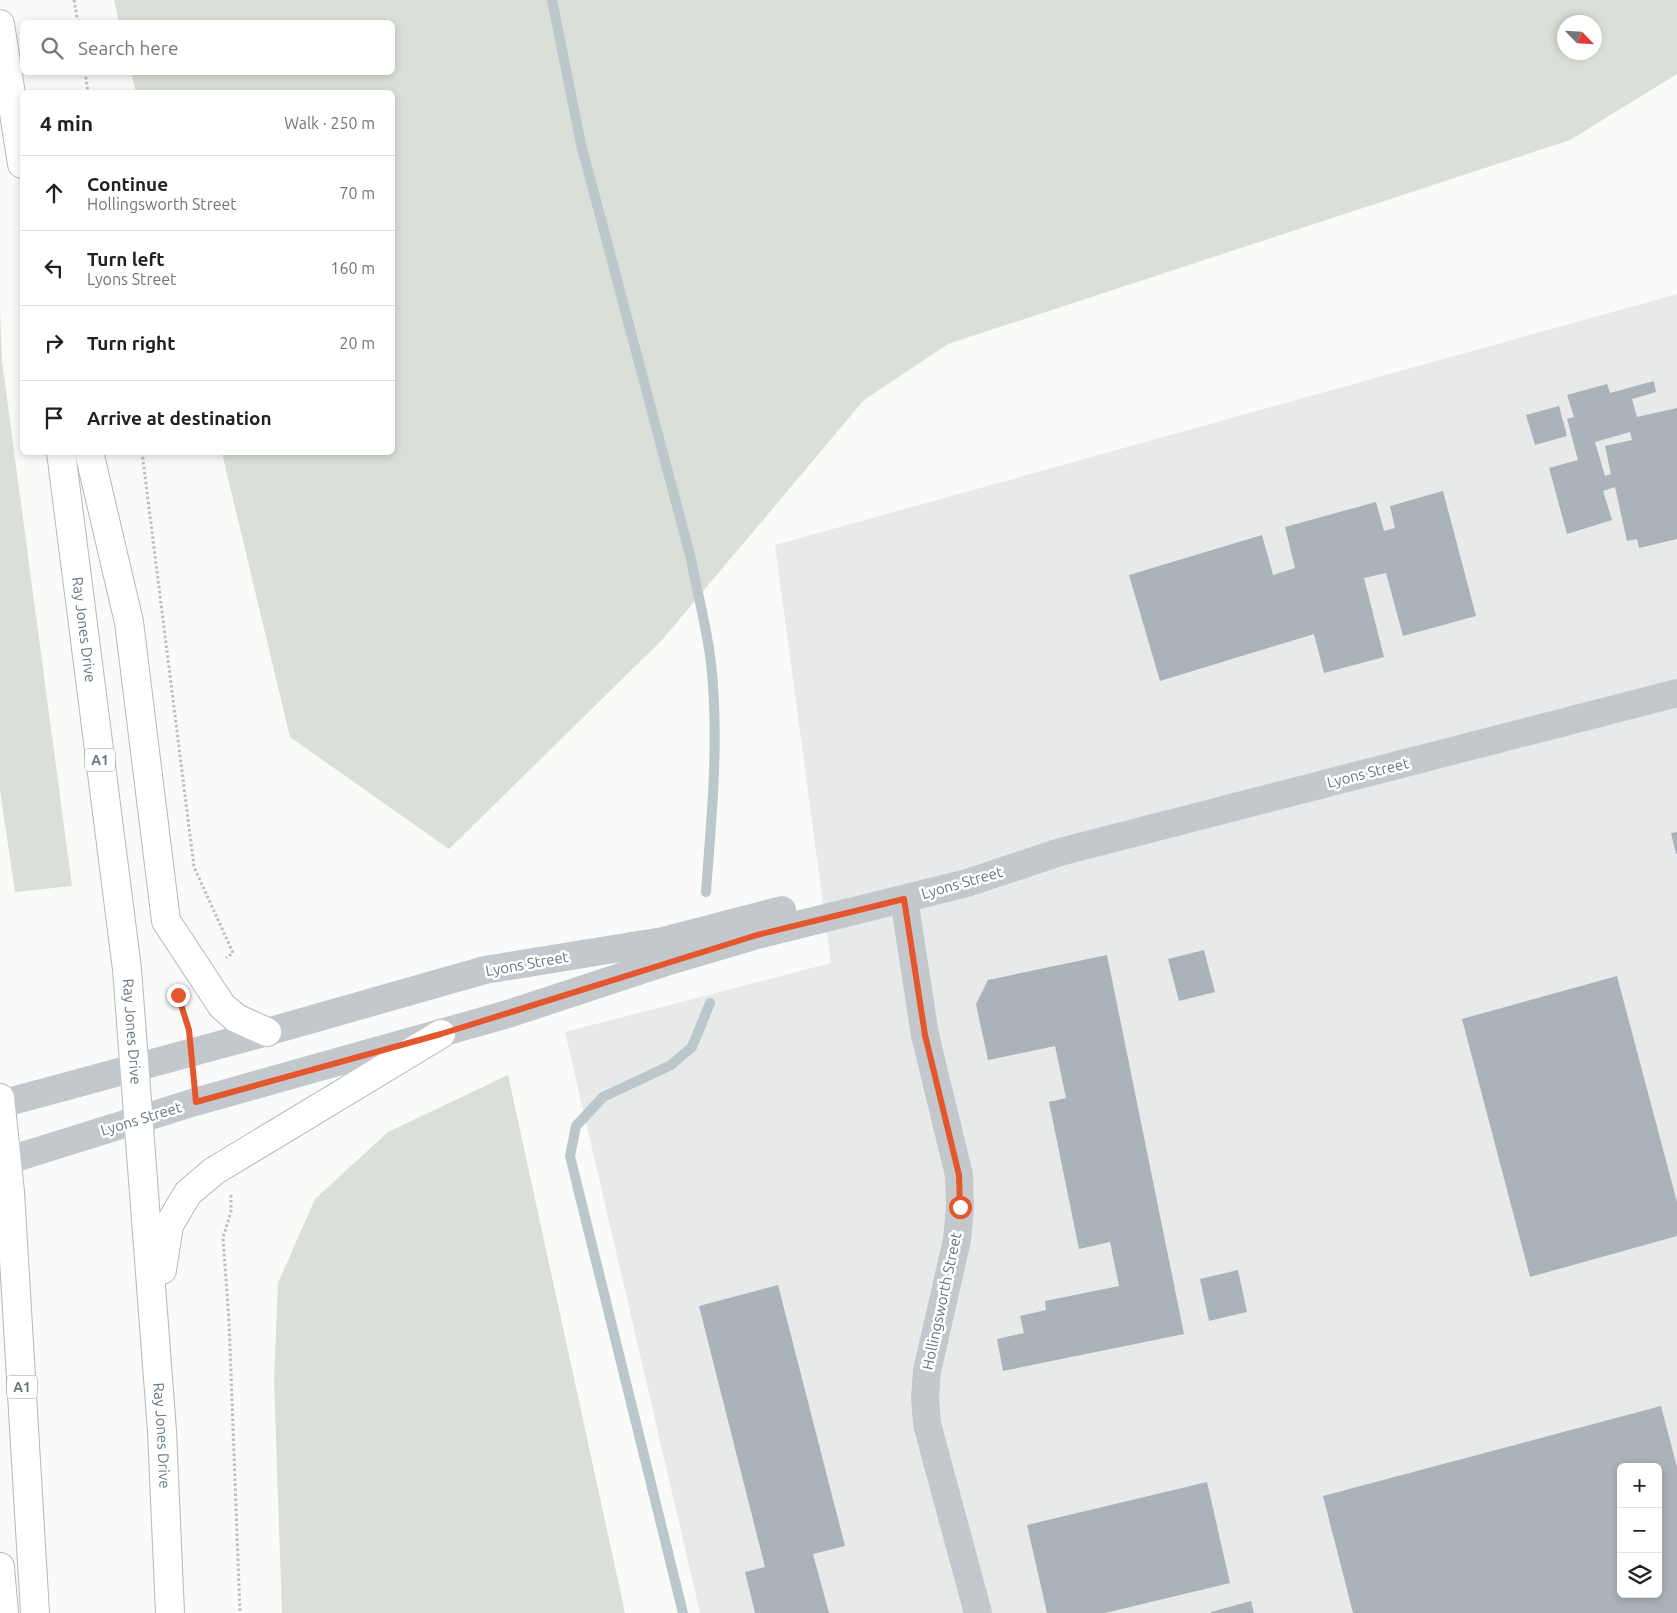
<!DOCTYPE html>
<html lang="en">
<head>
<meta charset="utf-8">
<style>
  body { margin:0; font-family:Ubuntu,sans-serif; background:#f6f6f6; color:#202124 }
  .controls { position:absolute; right:15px; bottom:15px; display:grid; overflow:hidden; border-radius:8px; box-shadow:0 2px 8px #0003 }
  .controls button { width:45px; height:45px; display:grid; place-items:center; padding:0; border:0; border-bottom:1px solid #e0e0e0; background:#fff; color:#202124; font:25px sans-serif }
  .compass { position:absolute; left:1557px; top:15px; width:45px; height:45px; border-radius:50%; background:#fff; box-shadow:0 2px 8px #0003; rotate:115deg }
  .stop { position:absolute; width:15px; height:15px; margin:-11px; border:4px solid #e4572e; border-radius:50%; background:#fff }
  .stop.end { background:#e4572e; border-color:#fff; box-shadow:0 1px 5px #0008 }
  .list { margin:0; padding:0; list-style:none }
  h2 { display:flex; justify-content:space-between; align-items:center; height:65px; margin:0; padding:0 20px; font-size:21px }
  h2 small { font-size:16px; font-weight:400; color:#757577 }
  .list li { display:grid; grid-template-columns:32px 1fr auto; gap:15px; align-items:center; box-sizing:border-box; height:75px; padding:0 20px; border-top:1px solid #e0e0e0 }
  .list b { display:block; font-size:19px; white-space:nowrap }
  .list p { margin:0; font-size:16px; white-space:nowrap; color:#757577 }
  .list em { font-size:16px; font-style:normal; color:#757577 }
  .icon { flex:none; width:28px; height:28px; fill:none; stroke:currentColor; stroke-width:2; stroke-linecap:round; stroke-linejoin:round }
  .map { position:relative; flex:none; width:1677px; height:1613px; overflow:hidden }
  .search { position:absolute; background:#fff; box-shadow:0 2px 8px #0003; left:20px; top:20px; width:375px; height:55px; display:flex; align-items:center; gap:12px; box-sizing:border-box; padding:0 18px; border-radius:8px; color:#757577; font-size:19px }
  .panel { position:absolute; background:#fff; box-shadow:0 2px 8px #0003; left:20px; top:90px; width:375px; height:365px; border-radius:8px }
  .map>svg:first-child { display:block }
  .built { fill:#e8e9e9; fill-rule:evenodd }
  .green { fill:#dadfd7; fill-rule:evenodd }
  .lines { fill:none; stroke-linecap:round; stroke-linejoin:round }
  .stream { stroke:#bbc7cb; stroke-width:10 }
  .building { fill:#aab3b9; fill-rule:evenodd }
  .trunk-casing { stroke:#b4b9bd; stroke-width:30 }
  .path { stroke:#bbbfc2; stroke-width:3; stroke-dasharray:2.5 2.5; stroke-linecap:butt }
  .minor { stroke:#c3c8cc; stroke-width:28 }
  .tertiary { stroke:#c3c8cc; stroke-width:28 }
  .trunk { stroke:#fff; stroke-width:28 }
  .route { stroke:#e4572e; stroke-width:6 }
  .labels { text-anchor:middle; stroke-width:5; stroke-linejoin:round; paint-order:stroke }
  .shield { fill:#fff; stroke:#939fa8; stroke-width:1 }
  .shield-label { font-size:14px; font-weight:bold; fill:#657683 }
  .street-label { font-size:15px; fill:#657683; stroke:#fff }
</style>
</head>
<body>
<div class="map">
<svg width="1677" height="1613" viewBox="0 0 1677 1613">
  <rect width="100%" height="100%" fill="#fafaf8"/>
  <!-- built -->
  <path class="built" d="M1677,294V1613H700L565,1032L831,963L775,545ZM1621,1467H1658V1594H1621Z"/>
  <!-- green -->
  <path class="green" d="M114,0H1677V74L1570,140L948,344L864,400L662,640L449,849L290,737L222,453L392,452V92H136L131,73L392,72V22H119ZM1564,22H1594V52H1564Z
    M0,310L2,361L72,886L15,892L0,790Z
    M508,1075L625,1613H282L274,1380L278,1283L315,1199L388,1132Z"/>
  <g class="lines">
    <!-- stream -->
    <path class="stream" d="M552,0L581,144L691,559C699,601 711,644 713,686C718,755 711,823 706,892
      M683,1613L570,1156L576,1126L603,1097L671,1065L692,1047L710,1003"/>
  </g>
  <!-- building -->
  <path class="building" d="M1654,381L1656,392L1632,399L1637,417L1677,408V539L1639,548L1637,539L1627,541L1615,487L1603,491L1612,520L1567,534L1549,468L1578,460L1567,419L1574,417L1567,395L1607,384L1610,393ZM1630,432L1632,440L1605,446L1611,474L1605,476L1595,442Z
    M1559,406L1567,436L1535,445L1526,415Z
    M1443,491L1476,616L1403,636L1386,573L1364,578L1384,657L1324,673L1314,634L1160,681L1129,575L1262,535L1273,575L1295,568L1285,527L1376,502L1384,531L1395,528L1390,506Z
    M1677,832V854H1676L1671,833Z
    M1204,950L1215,992L1179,1001L1168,959Z
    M1107,955L1184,1334L1003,1371L997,1339L1024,1333L1020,1316L1046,1310L1045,1301L1119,1286L1110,1242L1079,1249L1049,1102L1066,1098L1055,1046L988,1060L976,1004L988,980Z
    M1617,976L1677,1202V1236L1530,1277L1462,1019Z
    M1238,1270L1247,1312L1209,1321L1200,1279Z
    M778,1285L845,1546L813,1554L829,1613H755L745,1572L765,1567L699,1306Z
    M1661,1406L1677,1467V1613H1353L1323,1496ZM1621,1467H1658V1594H1621Z
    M1207,1482L1230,1583L1105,1613H1047L1027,1525Z
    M1251,1601L1254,1613H1211V1612Z"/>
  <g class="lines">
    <defs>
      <g id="trunk">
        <path d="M0,24L22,164"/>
        <path id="s1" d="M61,452L127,969L162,1431L170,1613"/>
        <path d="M89,452L129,622L166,921L222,1006L236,1018L267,1032"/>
        <path d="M0,1098L10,1192L35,1613"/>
        <path d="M162,1270L169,1225L188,1193L214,1171L441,1034"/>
        <path d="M0,1567L4,1613"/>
      </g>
    </defs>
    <!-- trunk casing -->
    <use href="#trunk" class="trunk-casing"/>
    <!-- path -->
    <path class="path" d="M74,0L78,22
      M85,72L88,92
      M142,452L194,867L233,953L226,958
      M180,1000L187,1023
      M231,1195V1211L223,1238L229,1321L240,1613"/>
    <!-- minor -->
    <path class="minor" d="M904,899L925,1035L959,1175L960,1207L957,1240L927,1371L925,1397L927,1424L978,1613"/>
    <!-- tertiary -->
    <path class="tertiary" d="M1,1104L267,1032L485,970L663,941L782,910
      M6,1161L195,1102L508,1014L669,961L757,935L967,883L1060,852L1677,693"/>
    <!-- trunk -->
    <use href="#trunk" class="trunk"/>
  </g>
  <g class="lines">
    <!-- route -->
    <path class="route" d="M178,995L189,1030L196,1102L441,1034L757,935L904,899L925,1035L959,1175L960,1207"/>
  </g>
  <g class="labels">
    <!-- shield labels -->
    <g class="shield">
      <rect x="85" y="748.5" width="30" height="23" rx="4"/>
      <rect x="7" y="1375.5" width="30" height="23" rx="4"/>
    </g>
    <g class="shield-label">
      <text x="100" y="765">A1</text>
      <text x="22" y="1392">A1</text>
    </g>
    <!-- street labels -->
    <g class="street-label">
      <text dy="5" stroke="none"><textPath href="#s1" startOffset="179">Ray Jones Drive</textPath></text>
      <text transform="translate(1368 773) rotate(-14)" y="5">Lyons Street</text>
      <text transform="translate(962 883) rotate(-16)" y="5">Lyons Street</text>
      <text transform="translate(527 964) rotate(-10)" y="5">Lyons Street</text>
      <text dy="5" stroke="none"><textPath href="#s1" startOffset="584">Ray Jones Drive</textPath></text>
      <text transform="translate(141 1119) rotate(-17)" y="5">Lyons Street</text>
      <text transform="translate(942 1301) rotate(-78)" y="5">Hollingsworth Street</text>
      <text dy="5" stroke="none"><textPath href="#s1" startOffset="989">Ray Jones Drive</textPath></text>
    </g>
  </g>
</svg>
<div class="controls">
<button>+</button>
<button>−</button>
<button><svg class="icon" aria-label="layers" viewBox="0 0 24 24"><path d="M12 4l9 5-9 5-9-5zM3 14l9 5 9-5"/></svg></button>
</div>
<svg class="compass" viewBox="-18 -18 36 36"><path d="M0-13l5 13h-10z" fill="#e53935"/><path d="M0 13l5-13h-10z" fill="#757577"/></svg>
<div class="stop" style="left:960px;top:1207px"></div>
<div class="stop end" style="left:178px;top:995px"></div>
<div class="search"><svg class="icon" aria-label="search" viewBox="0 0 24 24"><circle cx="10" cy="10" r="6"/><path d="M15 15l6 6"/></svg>Search here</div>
<section class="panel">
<h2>4 min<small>Walk · 250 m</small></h2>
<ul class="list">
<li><svg class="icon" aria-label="ahead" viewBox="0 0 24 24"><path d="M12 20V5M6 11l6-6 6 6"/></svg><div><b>Continue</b><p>Hollingsworth Street</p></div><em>70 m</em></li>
<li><svg class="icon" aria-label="left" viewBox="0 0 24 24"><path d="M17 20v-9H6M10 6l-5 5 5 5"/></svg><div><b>Turn left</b><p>Lyons Street</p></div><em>160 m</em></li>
<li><svg class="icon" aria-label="right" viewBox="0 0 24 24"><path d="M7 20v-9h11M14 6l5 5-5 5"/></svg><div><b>Turn right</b></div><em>20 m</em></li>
<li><svg class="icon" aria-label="arrive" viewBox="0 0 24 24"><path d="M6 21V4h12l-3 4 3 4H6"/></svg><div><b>Arrive at destination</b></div></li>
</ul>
</section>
</div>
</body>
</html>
